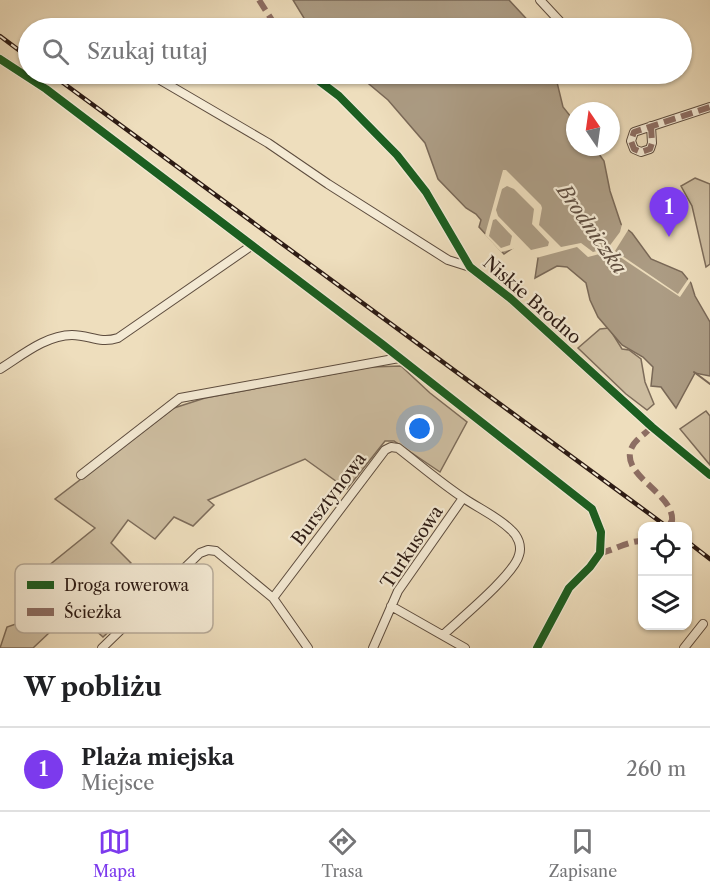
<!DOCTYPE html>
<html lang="pl">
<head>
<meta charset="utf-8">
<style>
  body { margin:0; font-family:"Libre Caslon Text",serif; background:#f6f6f6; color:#202124 }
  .controls { position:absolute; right:18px; bottom:18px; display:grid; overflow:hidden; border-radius:12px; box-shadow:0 2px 4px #0004 }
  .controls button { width:54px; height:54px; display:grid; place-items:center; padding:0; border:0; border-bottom:2px solid #e0e0e0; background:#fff; color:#202124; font:30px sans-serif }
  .compass { position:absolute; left:566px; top:102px; width:54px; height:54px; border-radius:50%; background:#fff; box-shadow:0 2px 4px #0004; rotate:347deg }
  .you { position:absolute; left:420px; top:429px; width:21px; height:21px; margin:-15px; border:4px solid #fff; border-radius:50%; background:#1a73e8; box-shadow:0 0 0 9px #1a73e833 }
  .badge { display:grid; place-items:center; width:39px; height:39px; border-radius:50%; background:#7c3aed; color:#fff; font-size:20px; font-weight:700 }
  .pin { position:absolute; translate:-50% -50px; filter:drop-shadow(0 2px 3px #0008) }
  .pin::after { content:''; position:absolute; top:32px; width:21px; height:18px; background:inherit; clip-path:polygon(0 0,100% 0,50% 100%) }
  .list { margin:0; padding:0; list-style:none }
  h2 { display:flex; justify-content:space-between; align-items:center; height:78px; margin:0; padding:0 24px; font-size:26px }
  h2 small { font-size:20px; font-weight:400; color:#757577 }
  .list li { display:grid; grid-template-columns:39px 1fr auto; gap:18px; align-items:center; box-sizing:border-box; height:84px; padding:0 24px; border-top:2px solid #e0e0e0 }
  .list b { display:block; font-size:22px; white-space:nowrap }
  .list p { margin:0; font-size:20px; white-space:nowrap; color:#757577 }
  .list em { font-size:20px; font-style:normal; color:#757577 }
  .icon { flex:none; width:33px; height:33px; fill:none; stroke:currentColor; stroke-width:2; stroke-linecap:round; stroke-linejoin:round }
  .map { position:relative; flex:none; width:710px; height:648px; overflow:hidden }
  .search { position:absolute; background:#fff; box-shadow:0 2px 4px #0004; left:18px; right:18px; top:18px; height:66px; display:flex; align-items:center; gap:15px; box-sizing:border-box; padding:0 21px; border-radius:33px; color:#757577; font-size:22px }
  .sheet { height:162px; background:#fff }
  nav { display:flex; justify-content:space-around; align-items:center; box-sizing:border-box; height:84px; border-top:2px solid #e0e0e0; background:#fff; font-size:16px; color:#757577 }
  nav a { display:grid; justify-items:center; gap:3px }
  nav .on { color:#7c3aed }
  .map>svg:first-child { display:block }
  .green { fill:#cdbda0; stroke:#7d6c5a; stroke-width:1.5 }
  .water { fill:#ac9c84; stroke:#796857; stroke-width:1.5 }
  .pier { fill:#eedebd; fill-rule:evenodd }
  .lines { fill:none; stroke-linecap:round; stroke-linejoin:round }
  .stream { stroke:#796857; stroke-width:2 }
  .minor-casing { stroke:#5d4c3e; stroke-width:10 }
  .minor { stroke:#f4ead4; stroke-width:8 }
  .rail-casing { stroke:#2d1b14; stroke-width:4.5 }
  .rail { stroke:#f4ead4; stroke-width:2; stroke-dasharray:7; stroke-linecap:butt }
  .quiet { stroke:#8d6e63; stroke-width:6; stroke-dasharray:12 6; stroke-linecap:butt }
  .cycleway-casing { stroke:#f4ead4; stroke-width:11 }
  .cycleway { stroke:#1b5e20; stroke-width:8 }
  .labels { text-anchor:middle; stroke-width:4.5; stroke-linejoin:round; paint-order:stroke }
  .street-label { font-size:18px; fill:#2d1b14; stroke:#f4ead4 }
  .water-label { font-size:20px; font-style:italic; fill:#604f41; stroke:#f4ead4 }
  .key { fill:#f4ead4; stroke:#b8ac9a; stroke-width:1.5 }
  .key-label { font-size:16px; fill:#2d1b14 }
</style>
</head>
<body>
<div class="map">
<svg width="710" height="648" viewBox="0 0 710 648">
  <rect width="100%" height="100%" fill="#eedebd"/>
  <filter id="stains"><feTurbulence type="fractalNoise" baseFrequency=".00333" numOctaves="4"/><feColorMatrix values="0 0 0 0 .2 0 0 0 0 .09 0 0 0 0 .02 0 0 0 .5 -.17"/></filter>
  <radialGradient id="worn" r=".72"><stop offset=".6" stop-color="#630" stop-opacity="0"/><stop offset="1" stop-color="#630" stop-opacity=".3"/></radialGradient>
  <!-- green -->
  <path class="green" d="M695,178L710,184V264L706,267L692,206L681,186Z
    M609,328L622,349L629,350L641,359L645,382L654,404L647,410L626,394L578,348L600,329Z
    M401,366L430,393L467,422L440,472L394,441H385L347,489L305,459L208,500L214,505L193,526L174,517L155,539L128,520L111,543L131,563L108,587L131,611L103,637L81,617L50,632L33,648H0L7,627L56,610L63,600L37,575L95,528L55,499L174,408L205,398L371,367Z
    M706,411L710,416V465L680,429Z"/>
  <!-- water -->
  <path class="water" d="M293,0H509L535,28H310Z
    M357,74H555L563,107L575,122V147H594L604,161L610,191L621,224L632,233L651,259L682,272L691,283L695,296L710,322V376L695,373L676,408L661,387L651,386L653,367L643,357L622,345L598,317L590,300L586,283L567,267L557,266L535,278L538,258L520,243L504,254L479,227L481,220L476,214L466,208L438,179L425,143L388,100Z"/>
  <!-- pier -->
  <path class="pier" d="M503,170H506L541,205L542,208L539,225L561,247L581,243L593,252L608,248L620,232L623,220L630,227L615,251L678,294L689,278L692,279L680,297L611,251L588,257L577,247L536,258L531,257L520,247L501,252L485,235ZM507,186L514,189L534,209L532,224L549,242L548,246L531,250L498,216L496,210L502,189ZM496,219L512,236L510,245L501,248L489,236L493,220Z"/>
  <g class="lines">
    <!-- stream -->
    <path class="stream" d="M694,372L710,384"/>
    <defs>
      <path id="minor" d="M540,0L566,28
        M0,59L46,89L382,344L592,509L601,532L600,553L590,567L569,588L537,648
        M150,74L268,143L328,184L448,260L470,267
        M310,74L339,96L397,155L426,192L470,267L510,298L652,427L710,475
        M651,126L652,143L650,149L641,152L634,149L631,141L634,132L710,107
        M0,369C21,356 46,335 72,335C90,335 99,344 118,338L251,246
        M81,475L180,398L399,358
        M273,598L385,450L391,447L398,448C420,465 442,484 465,499C480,509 498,517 511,530C518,536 522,546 519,555C514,575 460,619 443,635
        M391,606L465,648
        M102,648L200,553L208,550L216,551L273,598L308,648
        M373,648L398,591L463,498
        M684,648L703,624"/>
    </defs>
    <!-- minor casing -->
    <use href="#minor" class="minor-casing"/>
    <!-- minor -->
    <use href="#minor" class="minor"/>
    <defs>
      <path id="rail" d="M0,36L28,57
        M51,74L666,526
        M688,542L710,559"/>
    </defs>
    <!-- rail casing -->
    <use href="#rail" class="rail-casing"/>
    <!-- rail -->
    <use href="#rail" class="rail"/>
    <!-- quiet -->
    <path class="quiet" d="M259,0L277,28
      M651,126L652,143L650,149L641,152L634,149L631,141L634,132L710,107
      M652,427C646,433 635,440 632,447C618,475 675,493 672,521L668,519L667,522L671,524L670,526
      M600,553C615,550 627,541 642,541"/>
    <defs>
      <path id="cycleway" d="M0,59L46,89L382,344L592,509L601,532L600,553L590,567L569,588L537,648
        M310,74L339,96L397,155L426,192L470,267L510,298L652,427L710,475"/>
    </defs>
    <!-- cycleway casing -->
    <use href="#cycleway" class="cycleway-casing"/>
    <!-- cycleway -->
    <use href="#cycleway" class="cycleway"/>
  </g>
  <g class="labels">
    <!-- street labels -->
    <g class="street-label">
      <text transform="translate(532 300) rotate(41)" y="6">Niskie Brodno</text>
      <text transform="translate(329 499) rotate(-53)" y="6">Bursztynowa</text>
      <text transform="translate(412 547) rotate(-56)" y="6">Turkusowa</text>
    </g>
    <!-- water labels -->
    <g class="water-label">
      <text transform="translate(592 229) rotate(55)" y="7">Brodniczka</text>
    </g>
  </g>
  <!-- legend -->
  <rect x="15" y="564" width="198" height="69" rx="9" class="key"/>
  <rect x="27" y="581" width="27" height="8" fill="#1b5e20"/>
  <rect x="27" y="608" width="27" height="8" fill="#8d6e63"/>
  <g class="key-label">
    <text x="64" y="591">Droga rowerowa</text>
    <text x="64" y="618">Ścieżka</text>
  </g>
  <rect width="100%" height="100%" filter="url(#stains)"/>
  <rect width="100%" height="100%" fill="url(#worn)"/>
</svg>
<div class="controls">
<button><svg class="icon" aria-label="locate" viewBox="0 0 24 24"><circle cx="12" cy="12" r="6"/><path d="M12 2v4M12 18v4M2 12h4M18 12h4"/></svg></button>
<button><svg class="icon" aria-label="layers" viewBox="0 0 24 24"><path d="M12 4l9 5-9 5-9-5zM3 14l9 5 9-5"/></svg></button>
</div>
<svg class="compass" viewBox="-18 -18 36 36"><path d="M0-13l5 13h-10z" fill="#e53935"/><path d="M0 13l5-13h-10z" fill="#757577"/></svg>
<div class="you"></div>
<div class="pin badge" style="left:669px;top:237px">1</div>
<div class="search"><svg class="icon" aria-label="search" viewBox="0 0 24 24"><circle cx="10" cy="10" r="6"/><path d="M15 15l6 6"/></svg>Szukaj tutaj</div>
</div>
<section class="sheet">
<h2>W pobliżu<small></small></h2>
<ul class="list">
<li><span class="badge">1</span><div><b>Plaża miejska</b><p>Miejsce</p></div><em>260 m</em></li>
</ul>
</section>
<nav>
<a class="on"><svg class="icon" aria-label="map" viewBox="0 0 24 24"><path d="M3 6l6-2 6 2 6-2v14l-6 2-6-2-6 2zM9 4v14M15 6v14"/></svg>Mapa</a>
<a><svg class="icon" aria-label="directions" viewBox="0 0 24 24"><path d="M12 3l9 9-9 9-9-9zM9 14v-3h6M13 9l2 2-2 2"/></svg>Trasa</a>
<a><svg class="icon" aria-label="saved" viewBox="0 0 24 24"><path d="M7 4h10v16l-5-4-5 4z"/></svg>Zapisane</a>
</nav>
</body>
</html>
